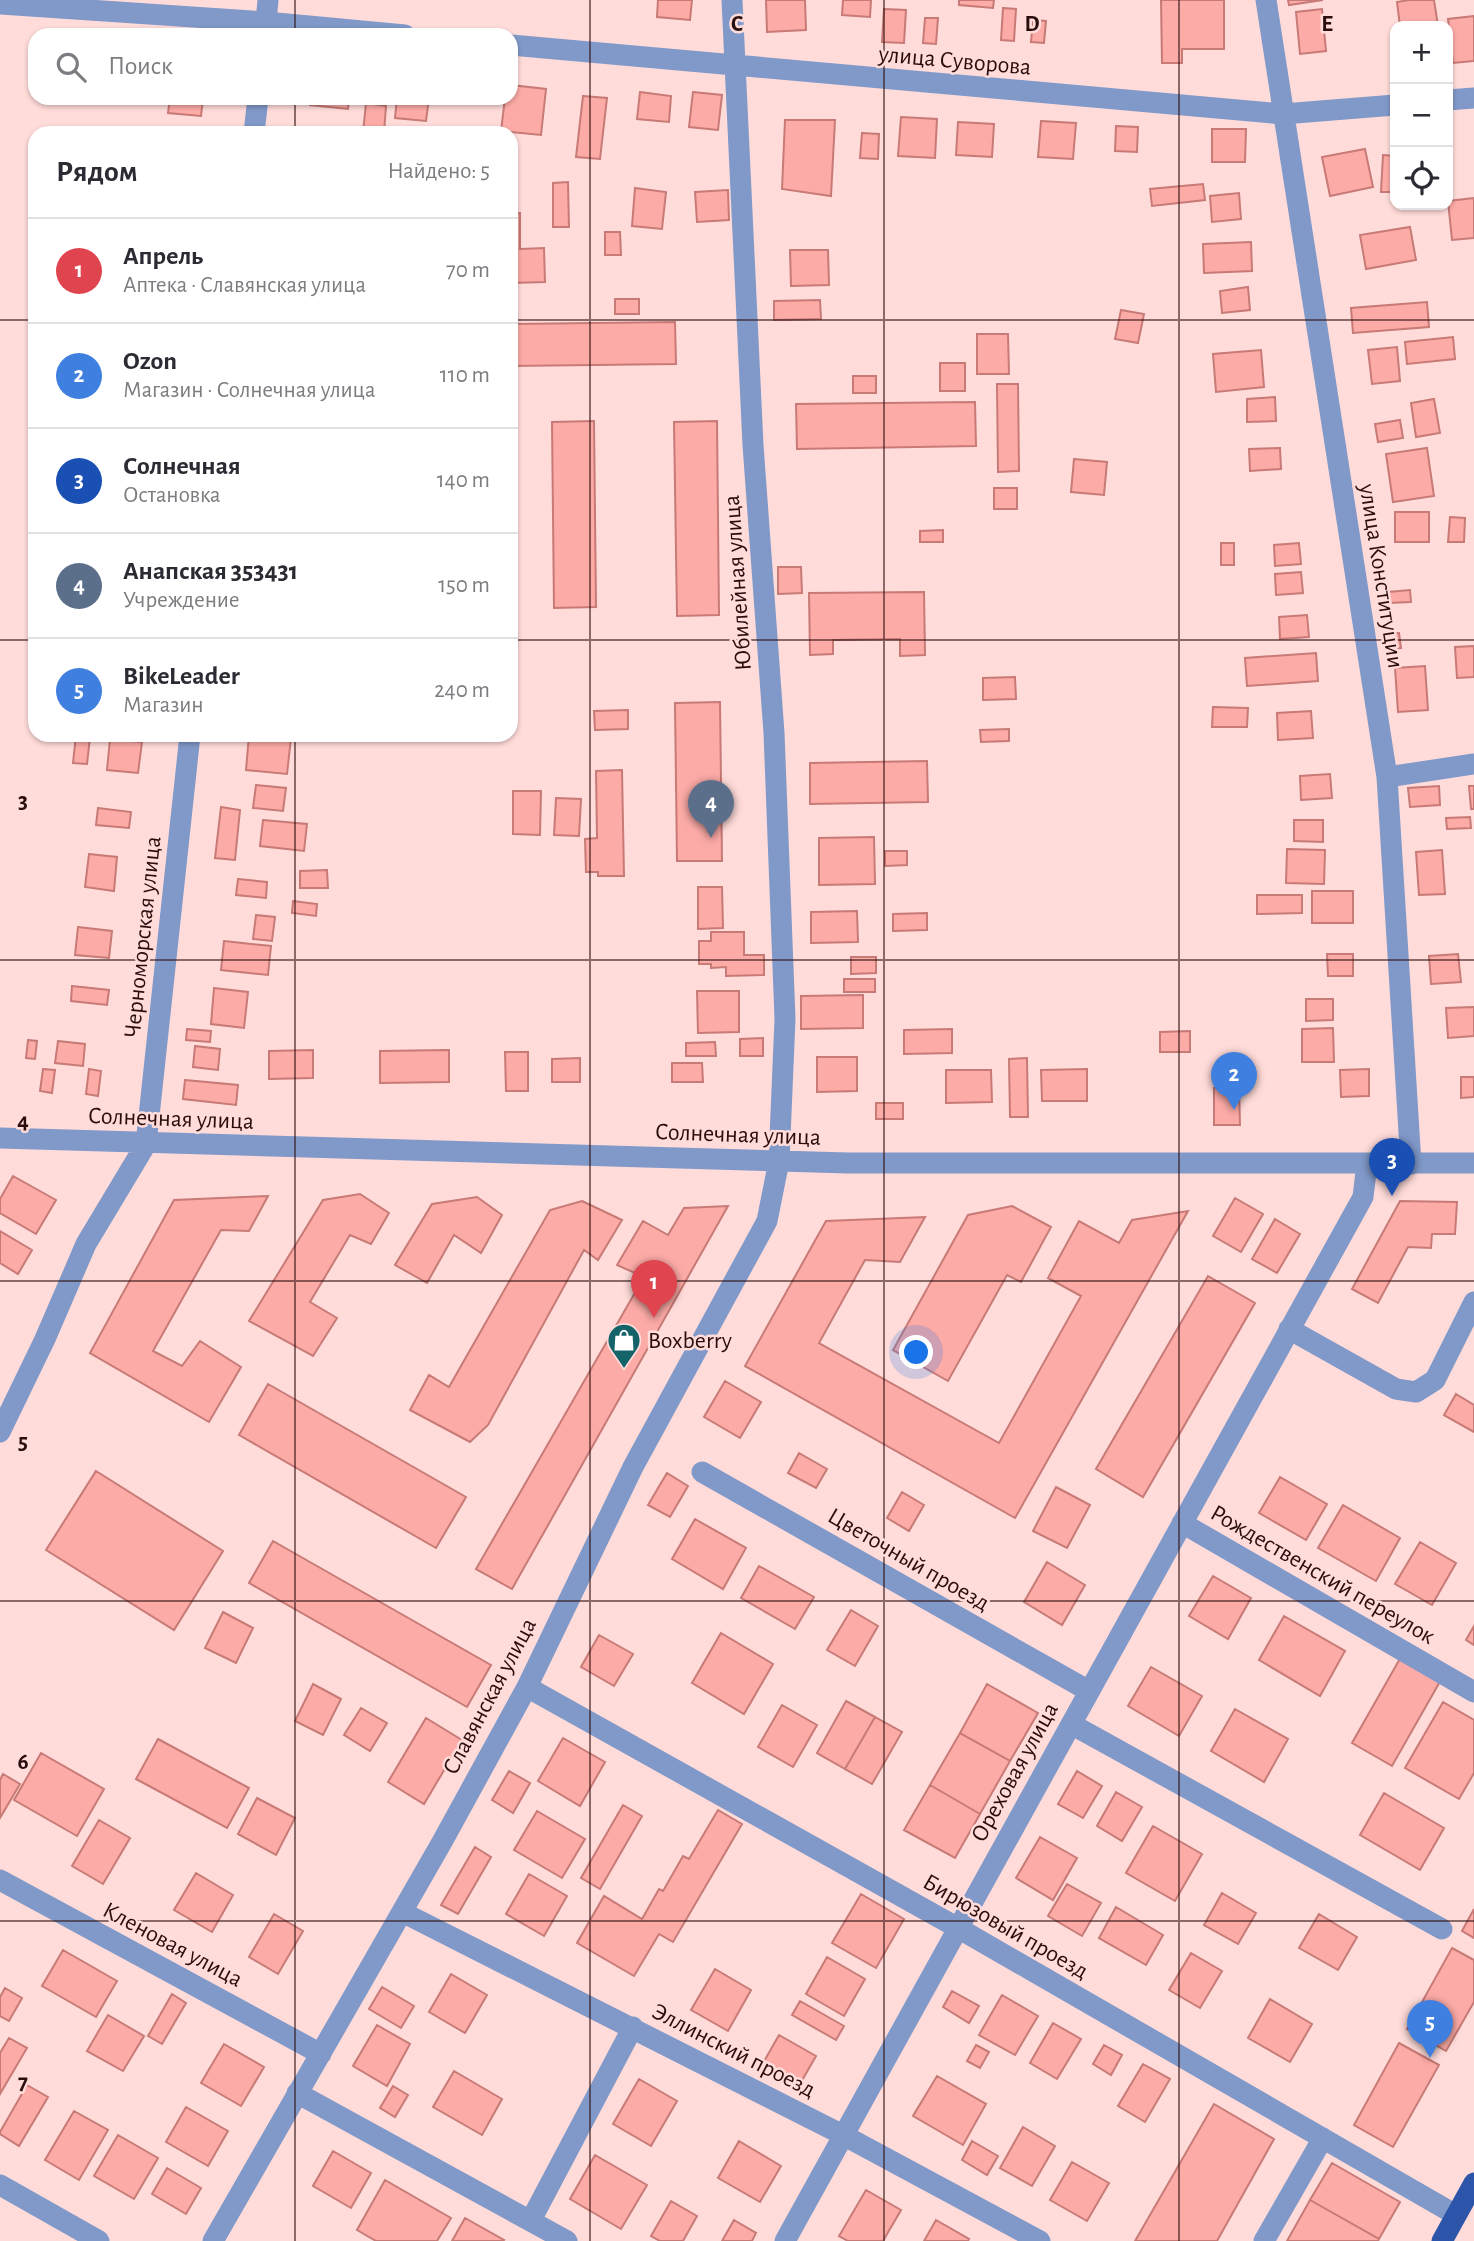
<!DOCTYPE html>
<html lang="ru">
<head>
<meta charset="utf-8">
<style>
  body { margin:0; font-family:"Alegreya Sans",sans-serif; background:#f7f7f7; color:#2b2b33 }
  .controls { position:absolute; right:21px; top:21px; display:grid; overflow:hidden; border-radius:14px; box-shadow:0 2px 5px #0004 }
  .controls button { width:63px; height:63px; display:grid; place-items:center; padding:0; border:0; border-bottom:2px solid #e1e1e2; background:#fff; color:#2b2b33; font:35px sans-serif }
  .you { position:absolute; left:917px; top:1353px; width:24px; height:24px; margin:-18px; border:5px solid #fff; border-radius:50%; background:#1a73e8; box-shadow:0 0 0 10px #1a73e833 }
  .badge { display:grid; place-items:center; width:46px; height:46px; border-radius:50%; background:#146369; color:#fff; font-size:23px; font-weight:700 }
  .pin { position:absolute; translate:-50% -58px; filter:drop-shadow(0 2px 4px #0008) }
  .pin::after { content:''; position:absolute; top:37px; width:24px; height:21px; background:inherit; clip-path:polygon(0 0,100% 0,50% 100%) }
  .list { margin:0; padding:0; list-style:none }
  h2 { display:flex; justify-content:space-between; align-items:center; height:91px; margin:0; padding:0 28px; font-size:30px }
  h2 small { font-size:23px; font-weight:400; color:#7c7c81 }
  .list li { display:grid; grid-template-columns:46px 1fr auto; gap:21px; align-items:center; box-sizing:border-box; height:105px; padding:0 28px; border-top:2px solid #e1e1e2 }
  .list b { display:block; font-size:26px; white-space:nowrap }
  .list p { margin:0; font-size:23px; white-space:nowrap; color:#7c7c81 }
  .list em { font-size:23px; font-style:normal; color:#7c7c81 }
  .icon { flex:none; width:38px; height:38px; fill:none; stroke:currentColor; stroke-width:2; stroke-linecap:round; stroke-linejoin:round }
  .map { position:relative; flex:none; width:1474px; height:2241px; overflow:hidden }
  .search { position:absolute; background:#fff; box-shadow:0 2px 5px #0004; left:28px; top:28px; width:490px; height:77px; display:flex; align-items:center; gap:18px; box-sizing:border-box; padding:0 24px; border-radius:21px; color:#7c7c81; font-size:26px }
  .panel { position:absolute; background:#fff; box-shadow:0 2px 5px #0004; left:28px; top:126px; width:490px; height:616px; border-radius:21px }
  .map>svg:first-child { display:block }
  .building { fill:#fdaba7; stroke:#c77a76; stroke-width:2 }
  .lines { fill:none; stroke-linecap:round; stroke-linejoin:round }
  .street { stroke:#8099c9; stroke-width:21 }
  .primary { stroke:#2c55aa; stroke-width:21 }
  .grid { fill:none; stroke:#2a0d0d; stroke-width:2; stroke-opacity:0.55 }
  .labels { text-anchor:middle; stroke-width:5; stroke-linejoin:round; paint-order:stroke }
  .street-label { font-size:24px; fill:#2a0d0d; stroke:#ffdcda }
  .poi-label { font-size:24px; fill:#2a0d0d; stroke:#ffdcda; text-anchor:start }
  .grid-label { font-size:23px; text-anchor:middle; font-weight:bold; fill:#2a0d0d; stroke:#ffdcda; stroke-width:5; stroke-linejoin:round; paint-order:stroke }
</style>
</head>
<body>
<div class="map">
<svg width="1474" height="2241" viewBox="0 0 1474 2241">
  <rect width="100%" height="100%" fill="#ffdcda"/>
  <!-- building -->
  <path class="building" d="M658,0H692L690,20L657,17Z
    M766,0H805L806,30L767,32Z
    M843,0H871L870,17L842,15Z
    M959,0H994L993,8L959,5Z
    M1161,0H1224V49H1182V63H1162Z
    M1288,0H1323L1289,5Z
    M1409,0H1434L1438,26H1400L1397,2Z
    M1003,8L1016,9L1014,41L1001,40Z
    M884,9L906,10L904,43L882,42Z
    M1322,9L1326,51L1300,54L1296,12Z
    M1474,16V61L1453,63L1448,19Z
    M925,18H938L936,44L923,43Z
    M1033,20L1046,21L1044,43L1031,42Z
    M511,85L546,89L541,135L501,131L505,98H511Z
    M640,92L671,96L669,122L637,119Z
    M693,92L722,95L718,130L689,127Z
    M583,96L607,98L600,159L576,157Z
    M170,98H203L201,116L168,113Z
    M310,98H349L348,109L310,105Z
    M397,98H429L426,121L395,118Z
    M366,103L386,106L384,133H363Z
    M901,117L937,119L935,158L898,156Z
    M785,120H835L831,196L782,189Z
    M1041,121L1076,123L1073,159L1038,157Z
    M958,122L994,124L992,157L956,155Z
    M1116,126L1138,127L1137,152L1115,151Z
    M1212,129H1246L1245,162H1212Z
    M862,133L879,134L878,159L860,158Z
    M1365,149L1373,187L1330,196L1322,157Z
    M1383,155L1395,156V192H1381Z
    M568,182L569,227H553V183Z
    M1203,184L1205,200L1152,206L1150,189Z
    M635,188L666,192L662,229L632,226Z
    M728,190L729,220L697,222L695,192Z
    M1239,193L1241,219L1212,222L1210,196Z
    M1474,198V238L1452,240L1448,201Z
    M520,213V249L544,248L545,282L511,283V214Z
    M1410,227L1416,260L1366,269L1360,235Z
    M605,232H620L621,255H605Z
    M1251,242L1252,271L1204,273L1203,244Z
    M790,250H828L829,285L791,286Z
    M1248,287L1250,310L1222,313L1220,291Z
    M615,299H639V314H615Z
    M820,300L821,319L774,320V301Z
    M1427,302L1429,327L1353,333L1351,308Z
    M1121,310L1144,314L1138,343L1115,339Z
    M675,322L676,364L511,366V324Z
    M977,334H1008L1009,374H977Z
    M1453,337L1455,359L1407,364L1405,342Z
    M1397,347L1400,381L1372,384L1368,350Z
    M1261,350L1264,387L1216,392L1213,354Z
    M940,363H965V391H940Z
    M853,376H876V393H853Z
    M997,384H1018L1019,471L998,472Z
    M1275,397L1276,421L1247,422V399Z
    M1434,399L1440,433L1416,437L1411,403Z
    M975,402L976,446L797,449L796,404Z
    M1400,420L1403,438L1378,442L1375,424Z
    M594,421L596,607L554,608L552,422Z
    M717,421L719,615L677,616L674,422Z
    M1280,448L1281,469L1250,471L1249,449Z
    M1427,448L1434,496L1393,502L1386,454Z
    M1074,459L1107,462L1104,495L1071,492Z
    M994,488H1017V509H994Z
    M1395,512H1429V542H1395Z
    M1450,517L1465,518L1464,542H1448Z
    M943,530V542H920V531Z
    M1221,543H1234V565H1221Z
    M1299,543L1301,564L1275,566L1274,545Z
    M778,567H801L802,593L778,594Z
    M1301,572L1303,593L1276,595L1275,574Z
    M1410,590L1411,602L1389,603L1388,592Z
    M924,592L925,655L900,656V639L833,640V654L810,655L809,593Z
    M1307,615L1309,637L1280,639L1279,617Z
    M1399,633L1401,648L1385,649L1384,634Z
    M1474,646V677L1457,678L1455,647Z
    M1316,653L1318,681L1247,686L1245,658Z
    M1425,666L1428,710L1398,712L1395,668Z
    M1015,677L1016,699L983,700V678Z
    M720,702L722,861H677L675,703Z
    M1213,707L1248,708L1247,727H1212Z
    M628,710V729L595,730L594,711Z
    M1311,711L1313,738L1278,740L1277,713Z
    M1009,729V741L981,742L980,730Z
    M76,735L90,737L87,764L73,763Z
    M249,735L291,738L287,774L246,770Z
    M110,739L142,742L138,773L107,770Z
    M927,761L928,802L810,804V763Z
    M622,770L624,876H598V872H586L585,839L597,838L596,771Z
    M1330,774L1332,798L1301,800L1300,776Z
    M256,785L286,788L283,811L253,808Z
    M1439,786L1440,805L1410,807L1408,788Z
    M1469,786H1474V809H1471Z
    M513,791H541L540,835L513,834Z
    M556,798L581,799L579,836L554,835Z
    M221,807L240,810L235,860L215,858Z
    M98,808L131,812L129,828L96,825Z
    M1470,817L1471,828L1447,829L1446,818Z
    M263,820L307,824L304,851L260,846Z
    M1294,820H1323V842L1294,841Z
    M874,837L875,884L819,885V838Z
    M1287,849L1325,850L1324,884L1286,883Z
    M1442,850L1445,894L1419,895L1416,852Z
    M885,851H907V865L885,866Z
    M89,854L117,857L114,891L85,887Z
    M327,870L328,888H300V871Z
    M238,879L267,882L266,898L236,895Z
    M698,887H722L723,928L698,929Z
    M1312,891H1353V923H1312Z
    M1257,895H1302V913L1257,914Z
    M293,901L317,904L316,916L292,913Z
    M857,911L858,942L811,943V912Z
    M927,913V930L893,931V914Z
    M256,915L275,917L272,941L253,939Z
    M78,927L112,931L109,958L75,955Z
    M711,932H744V955H764V975L726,976V967L711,968V964H699V941H711Z
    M224,941L271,946L268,975L221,970Z
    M1327,954H1353V976H1328Z
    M1458,954L1461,982L1431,984L1429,956Z
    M851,957H876V973L851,974Z
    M844,979H875V992H844Z
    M72,986L109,990L107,1005L71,1001Z
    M214,988L248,992L244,1028L211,1024Z
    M697,991H739V1032L698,1033Z
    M863,995V1028L801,1029V996Z
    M1306,999H1333V1020L1306,1021Z
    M1474,1007V1036L1448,1038L1446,1008Z
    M1333,1028L1334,1062H1302V1029Z
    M187,1029L211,1031L210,1042L186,1040Z
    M952,1029V1053L904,1054V1030Z
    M1190,1031V1052H1160V1032Z
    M763,1038V1056H740V1039Z
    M28,1040L37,1041L35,1059L26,1058Z
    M58,1041L85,1044L83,1066L55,1063Z
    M715,1042L716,1056H686V1043Z
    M195,1046L220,1049L218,1070L193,1067Z
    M313,1050V1078L269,1079V1051Z
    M449,1050V1082L380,1083V1051Z
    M505,1052H528V1091H506Z
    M817,1057H857V1091L817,1092Z
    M580,1058V1082H552V1059Z
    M1027,1058L1028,1117H1010L1009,1059Z
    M672,1063H702L703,1082H672Z
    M43,1069L55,1070L52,1093L40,1091Z
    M89,1069L101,1071L98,1096L86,1094Z
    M1087,1069V1101H1042L1041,1070Z
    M1369,1069V1096L1341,1097L1340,1070Z
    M946,1070H991L992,1102L946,1103Z
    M1461,1077H1474V1097L1461,1098Z
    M185,1080L238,1085L236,1105L183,1099Z
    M1214,1088H1239L1240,1125H1214Z
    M876,1103H903V1119H876Z
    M13,1176L56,1200L36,1234L0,1213V1199Z
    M360,1194L389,1213L371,1244L350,1235L310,1302L337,1318L313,1356L249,1321L323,1200Z
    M268,1196L249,1231L221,1230L153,1351L182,1366L200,1341L241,1367L209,1422L90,1353L174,1200Z
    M477,1197L502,1215L481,1253L454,1235L427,1283L395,1265L432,1204Z
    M1235,1198L1263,1214L1241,1252L1213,1236Z
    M582,1201L622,1220L598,1260L584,1250L488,1425L470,1442L410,1410L429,1375L449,1387L550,1210Z
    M1400,1201L1457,1202L1455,1234H1432L1431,1248L1408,1247L1378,1303L1352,1289Z
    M728,1206L512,1589L476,1569L644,1277L617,1265L643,1221L668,1235L684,1208Z
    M1012,1206L1051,1227L1021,1282L1007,1275L948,1381L893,1350L968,1215Z
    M1188,1211L1015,1518L745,1366L826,1221L925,1217L900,1262L865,1260L819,1343L999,1443L1081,1296L1048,1278L1079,1221L1119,1243L1132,1220Z
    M1275,1219L1300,1234L1277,1273L1252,1259Z
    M0,1231L32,1250L18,1274L0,1263Z
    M1208,1276L1255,1303L1143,1497L1096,1469Z
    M725,1381L761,1402L740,1438L704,1417Z
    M268,1384L466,1497L436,1548L239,1435Z
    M1456,1394L1474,1405V1432L1444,1415Z
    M799,1453L827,1469L816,1488L788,1473Z
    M96,1471L223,1551L174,1630L46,1550Z
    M667,1473L688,1486L670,1517L648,1505Z
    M1280,1477L1327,1504L1306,1540L1259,1513Z
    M1056,1487L1090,1505L1067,1548L1033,1531Z
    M902,1492L924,1505L909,1531L887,1518Z
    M1343,1505L1400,1538L1376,1581L1318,1548Z
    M695,1519L746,1548L723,1589L672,1559Z
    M273,1541L491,1665L467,1707L249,1583Z
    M1420,1542L1456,1563L1432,1605L1395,1584Z
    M1047,1562L1085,1585L1062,1625L1024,1602Z
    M759,1566L814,1597L795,1629L741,1598Z
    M1213,1576L1251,1598L1228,1639L1189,1616Z
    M851,1610L878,1626L855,1666L827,1650Z
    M223,1612L253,1628L236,1663L205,1648Z
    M1284,1616L1345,1651L1320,1696L1259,1660Z
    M1474,1626V1645L1466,1640Z
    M721,1633L773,1664L744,1714L692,1683Z
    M599,1635L633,1654L614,1686L581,1667Z
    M1402,1655L1442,1678L1392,1766L1352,1743Z
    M1151,1667L1202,1696L1179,1736L1128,1706Z
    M313,1684L341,1699L323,1735L295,1721Z
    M987,1684L1038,1713L1010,1761L960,1733Z
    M846,1701L875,1717L845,1769L817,1753Z
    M1443,1702L1474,1720V1773L1459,1799L1405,1768Z
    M782,1705L817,1725L793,1767L758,1747Z
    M361,1708L387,1723L370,1751L344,1735Z
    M1235,1709L1288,1739L1264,1782L1211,1751Z
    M875,1717L902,1732L872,1784L845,1769Z
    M426,1718L462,1740L424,1804L388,1782Z
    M960,1733L1010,1761L980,1814L930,1785Z
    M563,1738L605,1762L580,1806L538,1781Z
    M158,1739L249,1788L227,1828L136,1779Z
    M41,1753L104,1789L77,1836L14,1800Z
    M509,1771L530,1783L513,1813L492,1800Z
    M1077,1771L1102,1786L1083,1818L1058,1804Z
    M3,1774L20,1784L0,1818V1780Z
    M930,1785L980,1814L955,1858L904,1830Z
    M1116,1792L1142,1807L1122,1841L1097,1826Z
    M1384,1793L1444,1828L1420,1870L1360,1835Z
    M257,1798L295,1818L276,1855L238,1834Z
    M623,1805L642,1816L600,1889L581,1878Z
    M718,1810L742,1824L673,1942L659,1934L634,1976L577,1943L604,1896L642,1919L659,1889L663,1891L683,1856L689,1859Z
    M537,1811L585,1839L562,1878L514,1850Z
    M99,1820L130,1838L103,1884L72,1866Z
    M1153,1826L1202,1854L1175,1901L1126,1873Z
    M1040,1837L1077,1858L1053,1900L1016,1878Z
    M475,1847L491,1857L458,1914L441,1905Z
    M196,1873L233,1895L212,1932L174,1910Z
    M529,1874L567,1896L544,1936L506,1914Z
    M1067,1884L1101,1903L1082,1936L1048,1916Z
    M1222,1893L1256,1913L1238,1944L1204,1925Z
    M861,1894L904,1919L876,1968L832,1943Z
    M1116,1907L1163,1935L1146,1965L1099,1938Z
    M1474,1909V1938L1462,1931Z
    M274,1914L303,1931L278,1974L249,1957Z
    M1319,1914L1357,1937L1338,1970L1299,1948Z
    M1452,1948L1474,1960V2002L1446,2051L1407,2029Z
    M63,1950L117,1981L96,2017L42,1986Z
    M1191,1953L1222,1971L1200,2008L1169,1990Z
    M827,1957L865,1979L844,2016L806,1994Z
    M715,1969L751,1990L728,2031L691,2010Z
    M451,1974L487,1995L465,2033L429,2012Z
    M382,1987L414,2006L401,2028L369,2009Z
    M5,1988L22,1998L9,2021L0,2016V1997Z
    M952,1991L979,2006L969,2023L943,2007Z
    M172,1994L186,2003L162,2044L148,2036Z
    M1002,1995L1038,2016L1015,2055L979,2035Z
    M1270,1999L1312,2024L1290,2062L1248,2038Z
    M800,2001L844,2026L836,2040L792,2015Z
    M108,2015L144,2036L123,2071L87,2051Z
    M1053,2023L1081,2039L1057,2079L1030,2063Z
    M377,2025L410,2044L387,2086L353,2066Z
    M779,2035L816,2056L800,2084L763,2063Z
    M9,2038L27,2048L0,2094V2053Z
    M1399,2043L1439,2065L1393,2147L1354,2125Z
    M224,2044L264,2067L241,2106L201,2083Z
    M976,2045L989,2052L980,2068L967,2061Z
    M1104,2045L1122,2055L1111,2075L1093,2064Z
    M1143,2064L1170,2079L1145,2122L1118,2106Z
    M454,2071L502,2099L482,2135L433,2107Z
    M937,2076L986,2104L963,2145L913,2116Z
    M639,2079L677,2101L651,2146L613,2124Z
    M27,2085L48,2097L19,2146L0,2134V2132Z
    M393,2086L408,2095L395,2117L380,2108Z
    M1214,2104L1274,2139L1217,2241H1135Z
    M186,2107L228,2131L208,2166L166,2142Z
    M74,2111L108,2130L79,2180L45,2160Z
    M1023,2127L1055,2146L1032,2186L1000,2168Z
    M118,2135L158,2158L134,2199L94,2176Z
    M739,2141L781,2166L760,2202L718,2178Z
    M972,2141L998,2156L987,2175L962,2160Z
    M333,2151L371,2173L351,2208L313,2186Z
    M595,2155L647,2185L621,2229L570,2199Z
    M1072,2162L1109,2183L1087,2221L1050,2200Z
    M1332,2163L1400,2202L1379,2239L1310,2200Z
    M167,2168L201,2188L186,2214L152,2194Z
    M385,2180L451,2218L437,2241H376L357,2230Z
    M866,2190L901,2210L883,2241H848L839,2236Z
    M1310,2200L1379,2239L1378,2241H1287Z
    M671,2201L697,2216L683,2241H660L651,2236Z
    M465,2218L504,2240L503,2241H452Z
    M734,2220L756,2233L752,2241H722Z
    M936,2220L969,2239L968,2241H924Z"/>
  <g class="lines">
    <!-- street -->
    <path class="street" d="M1266,0L1387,777L1411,1164
      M0,4L266,22L405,35
      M265,33L268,0
      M511,45L1283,114L1395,105
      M1448,100L1474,98
      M254,133L258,98
      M1387,777L1474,764
      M0,1138L848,1163H1474
      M1289,1329L1396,1389L1416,1392L1435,1380L1474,1302
      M0,1432L45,1339L86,1244L146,1144L190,735
      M702,1472L1089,1691
      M1182,1523L1474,1692
      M527,1687L958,1928L1456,2215
      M1071,1724L1442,1929
      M0,1880L321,2054
      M402,1912L843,2135L1040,2241
      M297,2093L567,2241
      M0,2185L99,2241
      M531,2220L633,2027
      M213,2241L442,1842L527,1687L633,1467L767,1221L779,1161L785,1019L774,733L753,445L732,0
      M785,2241L1363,1197L1367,1164
      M1264,2241L1323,2138"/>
    <!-- primary -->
    <path class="primary" d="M1442,2241L1474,2183"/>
  </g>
  <!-- grid -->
  <path class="grid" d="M295,0V35M590,0V2241M884,0V2241M1179,0V2241M295,98V133M0,320H35M511,320H1474M0,640H35M511,640H1474M295,735V2241M0,960H1474M0,1281H1474M0,1601H1474M0,1921H1474"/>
  <!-- icons -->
  <defs>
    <symbol id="shop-pin" viewBox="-11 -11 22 30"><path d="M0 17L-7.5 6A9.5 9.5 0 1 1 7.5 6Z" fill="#146369" stroke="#ffdcda"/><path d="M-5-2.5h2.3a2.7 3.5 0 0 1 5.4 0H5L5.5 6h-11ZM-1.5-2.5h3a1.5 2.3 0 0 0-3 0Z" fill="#fff"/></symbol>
  </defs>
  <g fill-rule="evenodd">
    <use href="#shop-pin" x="605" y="1321" width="38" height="52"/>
  </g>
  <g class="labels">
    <!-- street labels -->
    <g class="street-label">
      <text transform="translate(955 60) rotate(5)" y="8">улица Суворова</text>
      <text transform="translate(1382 576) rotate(81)" y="8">улица Конституции</text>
      <text transform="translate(737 583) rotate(-94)" y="8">Юбилейная улица</text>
      <text transform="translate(142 937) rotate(-84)" y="8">Черноморская улица</text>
      <text transform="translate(171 1118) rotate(2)" y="8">Солнечная улица</text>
      <text transform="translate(738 1134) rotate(2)" y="8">Солнечная улица</text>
      <text transform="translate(909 1559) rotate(30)" y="8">Цветочный проезд</text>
      <text transform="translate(1323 1574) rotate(30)" y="8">Рождественский переулок</text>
      <text transform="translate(489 1696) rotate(-62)" y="8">Славянская улица</text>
      <text transform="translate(1014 1772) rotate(-61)" y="8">Ореховая улица</text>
      <text transform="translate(1006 1926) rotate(30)" y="8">Бирюзовый проезд</text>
      <text transform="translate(173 1944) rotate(28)" y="8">Кленовая улица</text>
      <text transform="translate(734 2050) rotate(27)" y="8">Эллинский проезд</text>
    </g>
    <!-- poi labels -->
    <g class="poi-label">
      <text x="648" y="1348">Boxberry</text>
    </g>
  </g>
  <g class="grid-label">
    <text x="737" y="31">C</text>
    <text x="1032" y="31">D</text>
    <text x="1327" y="31">E</text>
    <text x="23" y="808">3</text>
    <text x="23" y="1128">4</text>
    <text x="23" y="1449">5</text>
    <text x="23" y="1769">6</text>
    <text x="23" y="2089">7</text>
  </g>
</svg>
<div class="controls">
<button>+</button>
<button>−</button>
<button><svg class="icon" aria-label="locate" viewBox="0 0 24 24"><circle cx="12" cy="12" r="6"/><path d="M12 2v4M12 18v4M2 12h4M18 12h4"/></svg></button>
</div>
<div class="you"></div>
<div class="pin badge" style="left:654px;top:1318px;background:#e0444e">1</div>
<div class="pin badge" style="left:1234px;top:1110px;background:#3f7fe0">2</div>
<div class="pin badge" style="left:1392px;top:1196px;background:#1a4fb4">3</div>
<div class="pin badge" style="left:711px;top:838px;background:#5c6f8a">4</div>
<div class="pin badge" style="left:1430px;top:2058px;background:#3f7fe0">5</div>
<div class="search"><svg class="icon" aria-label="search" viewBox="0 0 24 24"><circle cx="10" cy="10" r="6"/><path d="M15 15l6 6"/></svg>Поиск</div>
<section class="panel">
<h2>Рядом<small>Найдено: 5</small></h2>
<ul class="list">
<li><span class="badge" style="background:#e0444e">1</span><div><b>Апрель</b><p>Аптека · Славянская улица</p></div><em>70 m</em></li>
<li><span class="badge" style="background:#3f7fe0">2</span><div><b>Ozon</b><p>Магазин · Солнечная улица</p></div><em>110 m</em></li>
<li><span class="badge" style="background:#1a4fb4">3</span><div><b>Солнечная</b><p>Остановка</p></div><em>140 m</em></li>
<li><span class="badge" style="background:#5c6f8a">4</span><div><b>Анапская 353431</b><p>Учреждение</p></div><em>150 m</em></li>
<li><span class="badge" style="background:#3f7fe0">5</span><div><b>BikeLeader</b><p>Магазин</p></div><em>240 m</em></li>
</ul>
</section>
</div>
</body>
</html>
